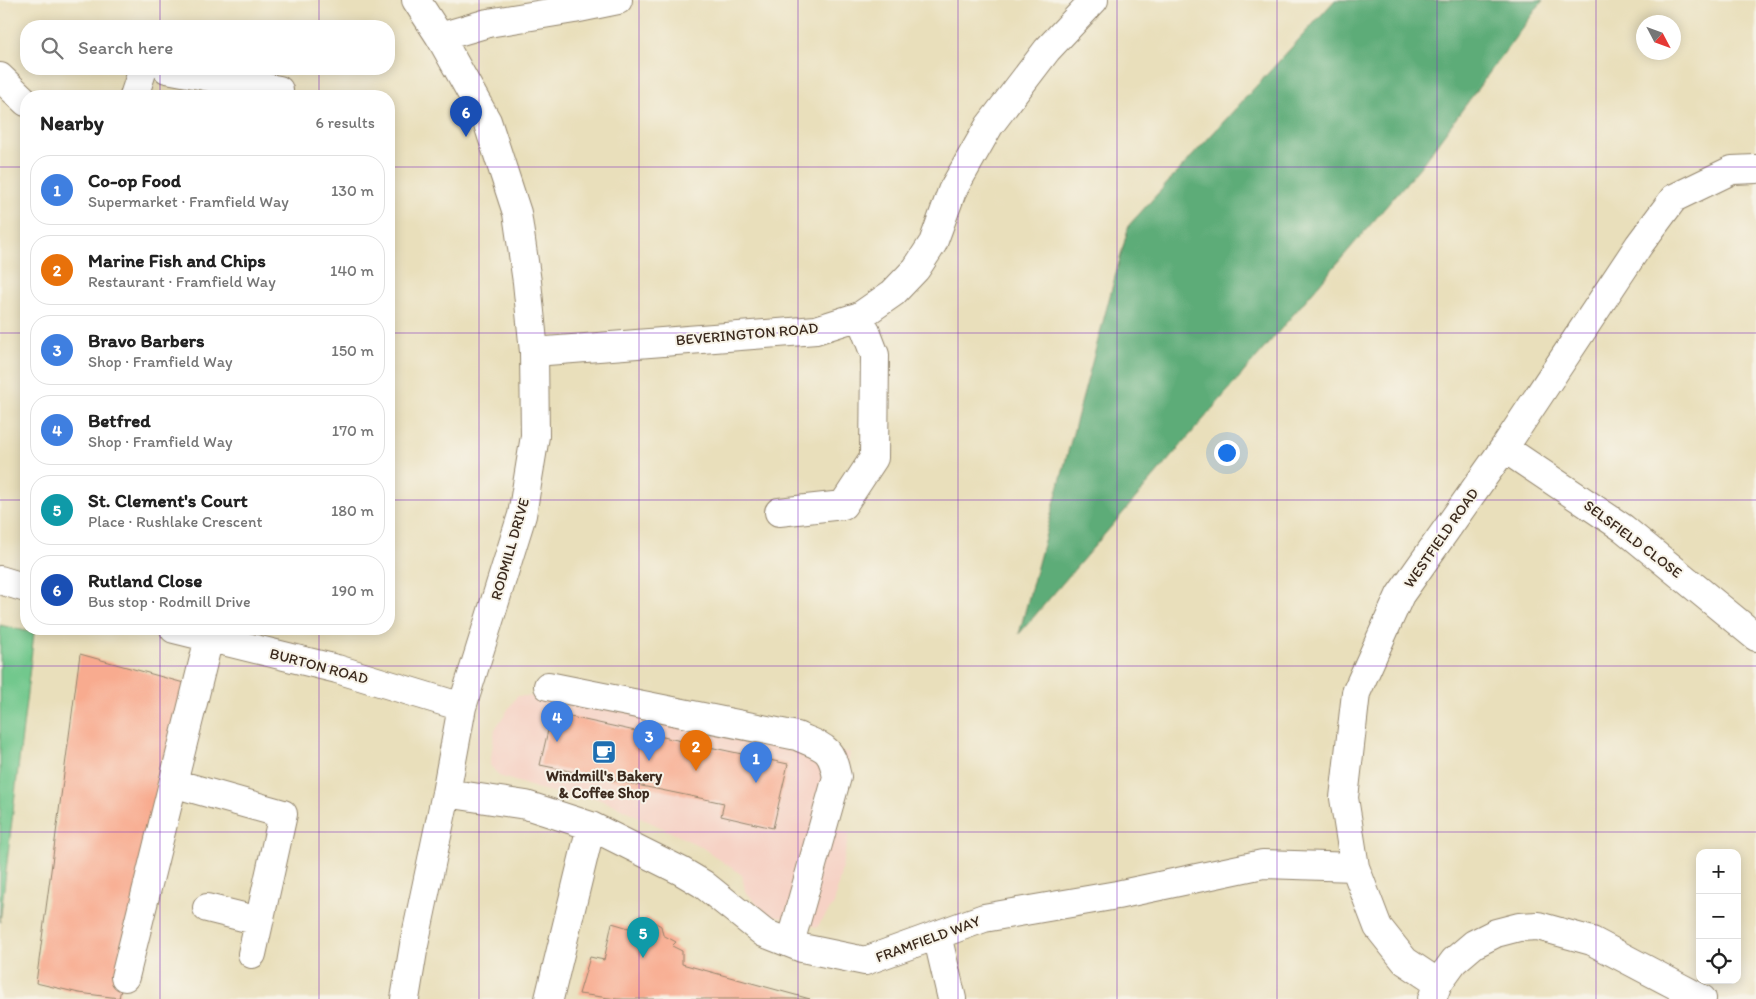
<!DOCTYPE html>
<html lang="en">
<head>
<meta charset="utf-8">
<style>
  body { margin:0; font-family:Itim,sans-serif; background:#f6f6f6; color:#222 }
  .controls { position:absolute; right:15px; bottom:15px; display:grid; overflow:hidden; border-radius:10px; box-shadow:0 2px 12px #0003 }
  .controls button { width:45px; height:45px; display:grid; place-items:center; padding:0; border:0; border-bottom:1px solid #e0e0e0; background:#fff; color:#222; font:25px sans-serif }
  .compass { position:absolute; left:1636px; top:15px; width:45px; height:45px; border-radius:50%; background:#fff; box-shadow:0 2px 12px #0003; rotate:131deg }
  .you { position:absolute; left:1226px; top:452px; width:18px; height:18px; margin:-12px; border:4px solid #fff; border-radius:50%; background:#1a73e8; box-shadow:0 0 0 8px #1a73e833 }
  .badge { display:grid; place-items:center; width:32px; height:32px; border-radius:50%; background:#1a73e8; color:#fff; font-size:16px; font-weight:700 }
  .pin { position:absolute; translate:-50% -41px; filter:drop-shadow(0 1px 2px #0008) }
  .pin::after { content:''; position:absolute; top:26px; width:18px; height:15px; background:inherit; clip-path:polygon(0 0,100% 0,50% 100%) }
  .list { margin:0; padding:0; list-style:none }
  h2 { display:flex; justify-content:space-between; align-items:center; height:65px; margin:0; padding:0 20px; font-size:21px }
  h2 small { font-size:16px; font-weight:400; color:#767676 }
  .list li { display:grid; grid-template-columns:32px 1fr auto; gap:15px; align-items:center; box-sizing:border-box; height:70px; margin:0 10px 10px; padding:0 10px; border:1px solid #e0e0e0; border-radius:20px }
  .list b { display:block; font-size:19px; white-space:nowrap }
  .list p { margin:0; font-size:16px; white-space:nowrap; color:#767676 }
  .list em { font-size:16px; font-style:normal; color:#767676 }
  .icon { flex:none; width:28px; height:28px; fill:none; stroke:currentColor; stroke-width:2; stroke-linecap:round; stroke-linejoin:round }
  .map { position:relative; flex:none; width:1756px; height:999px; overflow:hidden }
  .search { position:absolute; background:#fff; box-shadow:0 2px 12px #0003; left:20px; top:20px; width:375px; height:55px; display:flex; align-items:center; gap:12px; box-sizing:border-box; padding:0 18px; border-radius:20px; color:#767676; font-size:19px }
  .panel { position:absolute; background:#fff; box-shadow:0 2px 12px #0003; left:20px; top:90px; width:375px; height:545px; border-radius:20px }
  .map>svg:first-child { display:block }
  .built { fill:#f6d2c5 }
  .green { fill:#72c88d; stroke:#567956 }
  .forest { fill:#5dac78; stroke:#4c6b4b }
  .building { fill:#f8ab8f }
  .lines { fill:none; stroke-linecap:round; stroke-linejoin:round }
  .minor-casing { stroke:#92846c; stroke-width:30 }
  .minor { stroke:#fff; stroke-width:28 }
  .grid { fill:none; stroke:#7b2cbf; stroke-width:1; stroke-opacity:0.55 }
  .labels { text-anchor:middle; stroke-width:4; stroke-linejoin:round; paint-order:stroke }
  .street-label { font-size:15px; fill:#3b2a1e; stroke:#f7f3e8 }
  .poi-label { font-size:15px; font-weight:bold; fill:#3b2a1e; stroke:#f7f3e8 }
</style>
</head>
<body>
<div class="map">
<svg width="1756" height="999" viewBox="0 0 1756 999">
  <rect width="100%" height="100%" fill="#f7f3e8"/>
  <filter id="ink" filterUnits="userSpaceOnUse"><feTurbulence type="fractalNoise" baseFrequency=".02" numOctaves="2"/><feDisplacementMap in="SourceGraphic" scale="10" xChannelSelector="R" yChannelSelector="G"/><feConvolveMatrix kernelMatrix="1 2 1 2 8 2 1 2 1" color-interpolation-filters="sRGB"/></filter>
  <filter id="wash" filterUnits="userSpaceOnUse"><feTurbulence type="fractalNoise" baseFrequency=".0096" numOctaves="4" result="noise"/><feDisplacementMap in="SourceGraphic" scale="20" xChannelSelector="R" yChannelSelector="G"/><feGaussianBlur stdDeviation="1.12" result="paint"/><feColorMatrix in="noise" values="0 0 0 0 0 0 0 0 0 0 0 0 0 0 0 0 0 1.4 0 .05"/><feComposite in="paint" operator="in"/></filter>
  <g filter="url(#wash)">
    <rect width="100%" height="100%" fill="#e9dfbb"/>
    <!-- built -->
    <path class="built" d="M517,696L556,697L850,753L834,830L849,835L834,904L817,927L766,914L745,891L742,875L700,846L614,805L588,795H565L539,789L499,776L490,765L495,729Z"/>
    <!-- green -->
    <path class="green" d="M0,625L34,633L0,922Z"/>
    <!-- forest -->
    <path class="forest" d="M1335,0H1543L1420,167L1019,634L1129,225Z"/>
    <g id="blocks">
      <!-- building -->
      <path class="building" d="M80,654L191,685L119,998L79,993L36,983Z
        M552,713L788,764L773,828L721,816L724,803L540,765Z
        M646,917L661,926L663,935L676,942L672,946L682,951V964L810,999H617L579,994L590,957L604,960L612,923L639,931Z"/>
    </g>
  </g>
  <g filter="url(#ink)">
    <use href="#blocks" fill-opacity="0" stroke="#92846c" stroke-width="1"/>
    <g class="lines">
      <defs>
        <path id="minor" d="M440,37L488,23L574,9L618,0
          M167,69L279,90
          M0,77L26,102
          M134,96L143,69
          M534,352L816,330L860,316L893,293L916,269L933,243L952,191L989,126L1047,50L1094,0
          M1504,448L1623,528L1756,637
          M779,512L843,505L874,458L875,355L860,316
          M0,580L26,588
          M174,629L337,669L462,707
          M548,686L797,736C824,748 831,746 837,777L790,943
          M173,783L283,814L252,954
          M446,793L526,805L591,826L681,871L703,884L764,933L802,948L865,961L984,918L1117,895L1263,864L1355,867
          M207,908L259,921
          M937,935L952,999
          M125,977L209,638
          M1438,983L1405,961L1378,927L1355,867L1344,798L1356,693L1400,595L1504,448L1639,245L1674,198L1732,170L1756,169
          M405,999L414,945L446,793L462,707L522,515L535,436L534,352L527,282L517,213L487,121L440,37L416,0
          M549,999L591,826
          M1432,999L1438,983L1454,961L1474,944L1496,933L1519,927L1538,926L1592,941L1702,999"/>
      </defs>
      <!-- minor casing -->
      <use href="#minor" class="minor-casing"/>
      <!-- minor -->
      <use href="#minor" class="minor"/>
    </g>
  </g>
  <!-- grid -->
  <path class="grid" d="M160,0V26M319,0V26M479,0V999M639,0V999M798,0V999M958,0V999M1117,0V999M1277,0V999M1437,0V999M1596,0V999M160,69V96M319,69V96M0,167H26M389,167H1756M0,333H26M389,333H1756M0,500H26M389,500H1756M160,629V999M319,629V999M0,666H1756M0,832H1756"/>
  <!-- icons -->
  <defs>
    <symbol id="cafe-square" viewBox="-11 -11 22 22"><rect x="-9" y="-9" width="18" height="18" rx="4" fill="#1f6fb2" stroke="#f7f3e8"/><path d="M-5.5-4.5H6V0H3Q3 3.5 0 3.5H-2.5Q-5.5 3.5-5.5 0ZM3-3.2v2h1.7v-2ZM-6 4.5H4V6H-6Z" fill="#fff"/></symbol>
  </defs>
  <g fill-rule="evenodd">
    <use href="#cafe-square" x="590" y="738" width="28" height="28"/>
  </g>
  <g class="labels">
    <!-- street labels -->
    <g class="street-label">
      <text transform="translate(747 334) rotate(-5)" y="5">BEVERINGTON ROAD</text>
      <text transform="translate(1441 538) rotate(-55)" y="5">WESTFIELD ROAD</text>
      <text transform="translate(1633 539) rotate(37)" y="5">SELSFIELD CLOSE</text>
      <text transform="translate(510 549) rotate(-74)" y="5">RODMILL DRIVE</text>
      <text transform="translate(319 666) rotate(15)" y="5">BURTON ROAD</text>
      <text transform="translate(928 939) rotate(-20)" y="5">FRAMFIELD WAY</text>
    </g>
    <!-- poi labels -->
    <g class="poi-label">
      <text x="604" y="781">Windmill's Bakery<tspan x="604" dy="17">&amp; Coffee Shop</tspan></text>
    </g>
  </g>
</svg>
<div class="controls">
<button>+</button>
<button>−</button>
<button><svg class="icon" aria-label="locate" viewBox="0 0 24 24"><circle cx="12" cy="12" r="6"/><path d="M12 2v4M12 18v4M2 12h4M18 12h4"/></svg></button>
</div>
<svg class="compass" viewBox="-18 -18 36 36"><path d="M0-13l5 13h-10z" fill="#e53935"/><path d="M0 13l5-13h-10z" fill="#767676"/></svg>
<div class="you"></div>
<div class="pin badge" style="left:756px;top:783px;background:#3f7fe0">1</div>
<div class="pin badge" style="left:696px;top:771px;background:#e8710a">2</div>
<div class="pin badge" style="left:649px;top:761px;background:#3f7fe0">3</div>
<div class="pin badge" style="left:557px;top:742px;background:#3f7fe0">4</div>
<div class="pin badge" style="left:643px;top:958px;background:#0f9aa8">5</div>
<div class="pin badge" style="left:466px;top:137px;background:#1a4fb4">6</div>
<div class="search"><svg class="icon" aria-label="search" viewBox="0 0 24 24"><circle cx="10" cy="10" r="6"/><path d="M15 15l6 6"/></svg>Search here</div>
<section class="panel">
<h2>Nearby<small>6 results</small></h2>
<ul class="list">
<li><span class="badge" style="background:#3f7fe0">1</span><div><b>Co-op Food</b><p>Supermarket · Framfield Way</p></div><em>130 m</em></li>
<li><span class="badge" style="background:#e8710a">2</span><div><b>Marine Fish and Chips</b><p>Restaurant · Framfield Way</p></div><em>140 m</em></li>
<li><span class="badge" style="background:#3f7fe0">3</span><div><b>Bravo Barbers</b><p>Shop · Framfield Way</p></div><em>150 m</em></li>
<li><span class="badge" style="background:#3f7fe0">4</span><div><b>Betfred</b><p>Shop · Framfield Way</p></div><em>170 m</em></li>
<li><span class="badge" style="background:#0f9aa8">5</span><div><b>St. Clement's Court</b><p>Place · Rushlake Crescent</p></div><em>180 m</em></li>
<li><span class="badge" style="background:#1a4fb4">6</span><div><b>Rutland Close</b><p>Bus stop · Rodmill Drive</p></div><em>190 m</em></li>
</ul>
</section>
</div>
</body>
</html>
